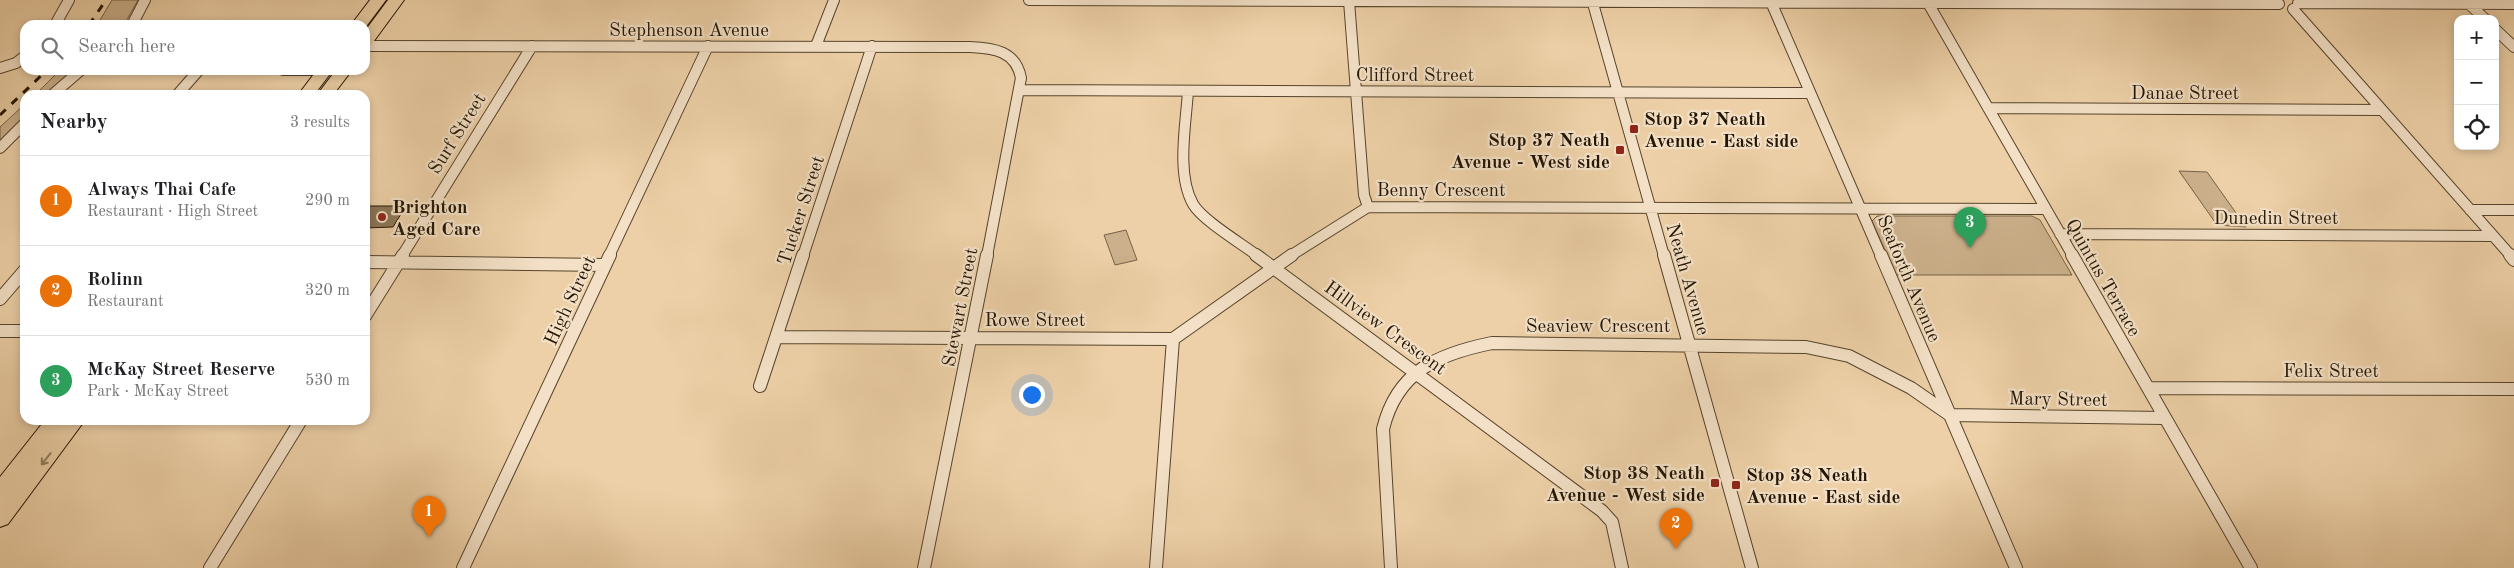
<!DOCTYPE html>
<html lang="en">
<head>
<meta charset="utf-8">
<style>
  body { margin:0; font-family:"Old Standard TT",serif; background:#f2f2f2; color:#202124 }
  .controls { position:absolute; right:15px; top:15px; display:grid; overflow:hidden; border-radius:10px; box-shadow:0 2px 8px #0003 }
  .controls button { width:45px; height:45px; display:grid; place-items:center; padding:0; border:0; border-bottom:1px solid #e0e0e0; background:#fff; color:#202124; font:25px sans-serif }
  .you { position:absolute; left:1031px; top:394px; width:18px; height:18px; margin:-12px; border:4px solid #fff; border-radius:50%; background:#1a73e8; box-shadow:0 0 0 8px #1a73e833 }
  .badge { display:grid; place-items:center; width:32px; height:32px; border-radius:50%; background:#8f2418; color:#fff; font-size:16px; font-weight:700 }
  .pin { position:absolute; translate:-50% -41px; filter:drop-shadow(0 1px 2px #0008) }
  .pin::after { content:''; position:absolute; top:26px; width:18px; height:15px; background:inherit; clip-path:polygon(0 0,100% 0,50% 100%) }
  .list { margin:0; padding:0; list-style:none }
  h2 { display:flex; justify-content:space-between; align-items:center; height:65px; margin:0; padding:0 20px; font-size:21px }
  h2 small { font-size:16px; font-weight:400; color:#757577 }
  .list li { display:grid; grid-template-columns:32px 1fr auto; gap:15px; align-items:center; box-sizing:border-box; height:90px; padding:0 20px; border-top:1px solid #e0e0e0 }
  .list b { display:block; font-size:19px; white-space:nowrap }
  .list p { margin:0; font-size:16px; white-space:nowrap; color:#757577 }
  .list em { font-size:16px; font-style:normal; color:#757577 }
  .icon { flex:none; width:28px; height:28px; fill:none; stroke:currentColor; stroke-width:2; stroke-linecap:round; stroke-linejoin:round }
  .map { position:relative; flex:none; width:2514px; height:568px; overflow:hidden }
  .search { position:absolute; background:#fff; box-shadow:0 2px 8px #0003; left:20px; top:20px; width:350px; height:55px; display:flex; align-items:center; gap:12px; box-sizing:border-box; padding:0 18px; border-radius:15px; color:#757577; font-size:19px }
  .panel { position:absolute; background:#fff; box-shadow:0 2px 8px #0003; left:20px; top:90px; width:350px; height:335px; border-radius:15px }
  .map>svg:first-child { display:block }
  .green { fill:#cbb08b; stroke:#776247 }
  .building { fill:#8c7658; stroke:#231503 }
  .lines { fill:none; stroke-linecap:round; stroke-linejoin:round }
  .minor-far1-casing { stroke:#56442c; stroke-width:12 }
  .minor-casing { stroke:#56442c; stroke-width:14 }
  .primary-casing { stroke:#231503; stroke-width:2 }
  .minor-far1 { stroke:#f3e0c6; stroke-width:10 }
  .minor { stroke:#f3e0c6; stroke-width:12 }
  .primary { fill:#edd0a7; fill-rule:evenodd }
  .rail { stroke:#231503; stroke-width:3; stroke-dasharray:8 8; stroke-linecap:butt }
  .oneway { stroke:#927c5d }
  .poi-dot { fill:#8f2418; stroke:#f3e0c6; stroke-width:2 }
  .labels { text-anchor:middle; stroke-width:4.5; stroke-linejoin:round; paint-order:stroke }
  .street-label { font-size:19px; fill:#231503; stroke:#f3e0c6 }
  .poi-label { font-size:19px; font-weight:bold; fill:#231503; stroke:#f3e0c6; text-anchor:start }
</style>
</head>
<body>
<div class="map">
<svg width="2514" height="568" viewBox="0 0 2514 568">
  <rect width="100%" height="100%" fill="#edd0a7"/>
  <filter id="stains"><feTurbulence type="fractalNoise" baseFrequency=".004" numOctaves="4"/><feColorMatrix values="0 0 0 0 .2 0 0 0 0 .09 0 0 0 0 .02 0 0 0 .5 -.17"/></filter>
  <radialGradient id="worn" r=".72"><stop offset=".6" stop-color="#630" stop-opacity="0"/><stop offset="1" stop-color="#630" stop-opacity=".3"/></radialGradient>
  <!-- green -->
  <path class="green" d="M112,0H138L124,25H97Z
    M60,70H75L66,76L49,95H35Z
    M25,104V120L0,145V127Z
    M2179,171L2207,172L2246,227L2217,225Z
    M1877,216H2032L2040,220L2072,275H1896L1872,221Z
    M1126,230L1137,260L1115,265L1104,235Z"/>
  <!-- building -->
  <path class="building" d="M365,206H406L393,227L365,228Z"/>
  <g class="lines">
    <defs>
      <path id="minor-far1" d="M1029,0L2279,4
        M1592,0L1664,256
        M1349,1L1364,195L1368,207
        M1771,2L1881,256
        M1928,3L2073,256
        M2298,3L2514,4
        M2468,3L2485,19
        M2293,9L2511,256
        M55,25L69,0
        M132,25L145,0
        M2495,29L2514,47
        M365,46L970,47C994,48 1016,51 1021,78L987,256
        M816,46L834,0
        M0,68L16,63L25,56
        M283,70H325
        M1020,90L1810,93
        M1188,91C1186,124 1176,174 1193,204C1202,220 1242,244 1258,256
        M52,95L81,70
        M177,95L199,70
        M1988,108L2382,110
        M0,148L25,123
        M2470,210H2514
        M2060,234L2493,236
        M402,256L532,46
        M609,256L708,46
        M803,256L872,46
        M1290,256L1368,207L2046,209"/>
      <path id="minor" d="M1256,255L1602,511L1612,522L1622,568
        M1664,255L1752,568
        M1881,255L2016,568
        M2072,255L2251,568
        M2510,255L2514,260
        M365,262L605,265
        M0,299L25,270
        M365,316L403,255
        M0,331H25
        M776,337L1173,339
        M1173,339L1292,255
        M760,386L803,255
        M2148,388L2514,389
        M210,568L301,420
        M463,568L610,255
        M924,568L987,255
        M1156,568L1173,339
        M1391,568L1383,429C1397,371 1438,354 1492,343L1806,347L1849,356L1911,388L1950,415L2165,418"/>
      <path id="primary" d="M370,0H386L365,28V25H351Z
        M388,0H404L371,45L365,47V31Z
        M317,70H333L314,95H298Z
        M336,70H352L333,95H317Z
        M45,420H85L8,524L0,527V477Z"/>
    </defs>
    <!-- minor-far1 casing -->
    <use href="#minor-far1" class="minor-far1-casing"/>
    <!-- minor casing -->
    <use href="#minor" class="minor-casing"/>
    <!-- primary casing -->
    <use href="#primary" class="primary-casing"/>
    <!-- minor-far1 -->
    <use href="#minor-far1" class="minor-far1"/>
    <!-- minor -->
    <use href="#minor" class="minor"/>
    <!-- primary -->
    <use href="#primary" class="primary"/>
    <!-- rail -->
    <path class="rail" d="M89,25L106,0
      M0,115L47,70"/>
  </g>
  <!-- one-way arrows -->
  <defs><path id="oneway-shaft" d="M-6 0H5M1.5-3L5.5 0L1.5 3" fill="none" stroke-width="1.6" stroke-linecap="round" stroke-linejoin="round" transform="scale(1.25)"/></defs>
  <use class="oneway" href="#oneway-shaft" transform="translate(46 459) rotate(128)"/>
  <!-- markers -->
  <g class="poi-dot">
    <rect x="1629" y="124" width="10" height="10" rx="2.5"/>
    <rect x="1615" y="145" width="10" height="10" rx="2.5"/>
    <circle cx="382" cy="217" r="5"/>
    <rect x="1710" y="478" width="10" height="10" rx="2.5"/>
    <rect x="1731" y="480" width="10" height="10" rx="2.5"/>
  </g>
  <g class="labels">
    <!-- street labels -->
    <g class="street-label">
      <text x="689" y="36">Stephenson Avenue</text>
      <text x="1415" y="81">Clifford Street</text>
      <text x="2185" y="99">Danae Street</text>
      <text transform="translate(456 133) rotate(-58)" y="7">Surf Street</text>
      <text x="1441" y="196">Benny Crescent</text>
      <text transform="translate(800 210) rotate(-72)" y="7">Tucker Street</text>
      <text x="2276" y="224">Dunedin Street</text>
      <text transform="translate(2104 277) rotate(60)" y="7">Quintus Terrace</text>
      <text transform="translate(1910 278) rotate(67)" y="7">Seaforth Avenue</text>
      <text transform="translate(1689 279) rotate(74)" y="7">Neath Avenue</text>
      <text transform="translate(569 300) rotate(-65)" y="7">High Street</text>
      <text transform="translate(959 307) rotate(-79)" y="7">Stewart Street</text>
      <text x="1035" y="326">Rowe Street</text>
      <text x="1598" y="332">Seaview Crescent</text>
      <text transform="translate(1386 327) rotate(36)" y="7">Hillview Crescent</text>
      <text x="2331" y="377">Felix Street</text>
      <text transform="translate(2058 398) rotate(1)" y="7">Mary Street</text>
    </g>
    <!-- poi labels -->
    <g class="poi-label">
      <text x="1644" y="125">Stop 37 Neath<tspan x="1644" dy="22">Avenue - East side</tspan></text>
      <text x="1610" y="146" text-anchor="end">Stop 37 Neath<tspan x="1610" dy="22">Avenue - West side</tspan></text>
      <text x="392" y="213">Brighton<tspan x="392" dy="22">Aged Care</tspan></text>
      <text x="1705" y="479" text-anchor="end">Stop 38 Neath<tspan x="1705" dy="22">Avenue - West side</tspan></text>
      <text x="1746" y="481">Stop 38 Neath<tspan x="1746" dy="22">Avenue - East side</tspan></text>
    </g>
  </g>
  <rect width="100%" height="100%" filter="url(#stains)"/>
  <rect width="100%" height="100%" fill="url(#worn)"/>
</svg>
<div class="controls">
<button>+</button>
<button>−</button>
<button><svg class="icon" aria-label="locate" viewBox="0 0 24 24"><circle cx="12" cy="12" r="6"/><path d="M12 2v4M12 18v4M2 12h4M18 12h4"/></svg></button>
</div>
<div class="you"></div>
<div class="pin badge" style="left:429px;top:537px;background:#e8710a">1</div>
<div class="pin badge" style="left:1676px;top:549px;background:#e8710a">2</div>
<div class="pin badge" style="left:1970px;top:248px;background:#2e9e5b">3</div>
<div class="search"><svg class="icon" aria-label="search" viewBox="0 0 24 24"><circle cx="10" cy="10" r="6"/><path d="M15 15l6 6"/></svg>Search here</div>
<section class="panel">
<h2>Nearby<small>3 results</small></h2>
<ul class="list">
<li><span class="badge" style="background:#e8710a">1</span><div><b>Always Thai Cafe</b><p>Restaurant · High Street</p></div><em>290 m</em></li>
<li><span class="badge" style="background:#e8710a">2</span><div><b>Rolinn</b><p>Restaurant</p></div><em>320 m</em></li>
<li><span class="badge" style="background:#2e9e5b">3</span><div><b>McKay Street Reserve</b><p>Park · McKay Street</p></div><em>530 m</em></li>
</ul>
</section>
</div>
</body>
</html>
